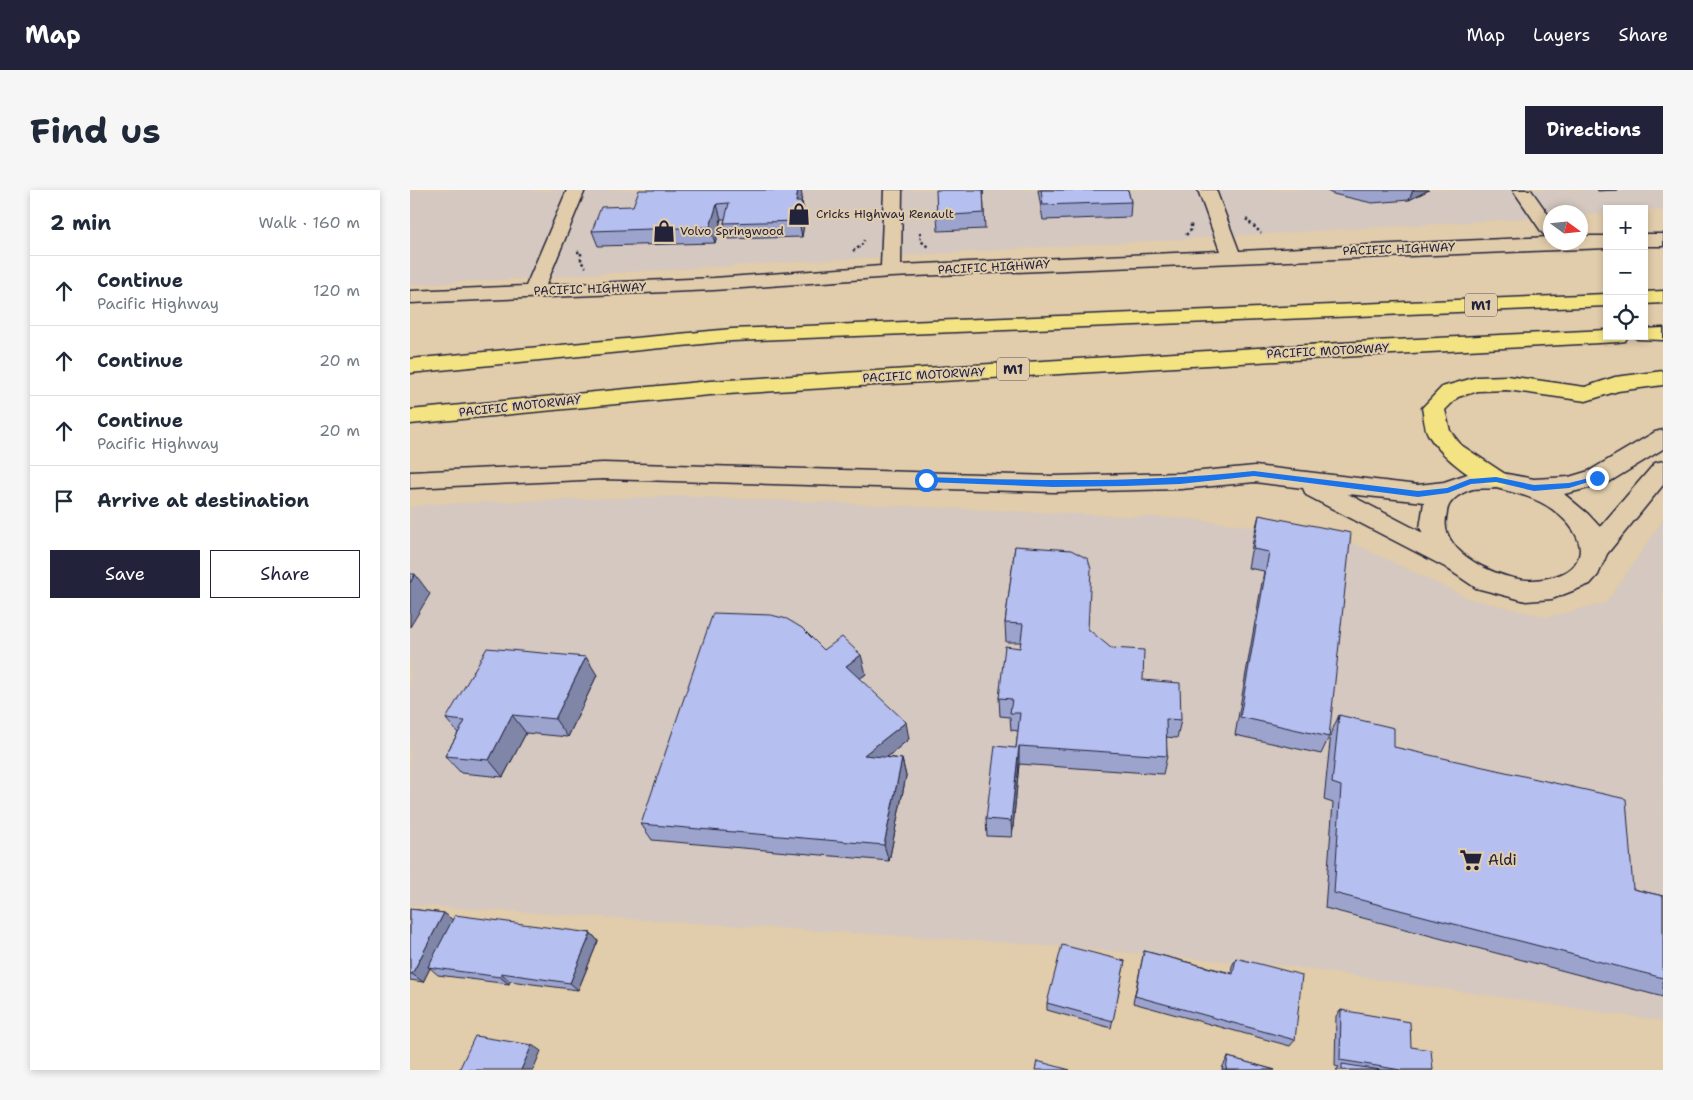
<!DOCTYPE html>
<html lang="en">
<head>
<meta charset="utf-8">
<style>
  body { margin:0; font-family:"Shantell Sans",sans-serif; background:#f6f6f7; color:#1f2937 }
  .controls { position:absolute; right:15px; top:15px; display:grid; overflow:hidden; border-radius:0px; box-shadow:0 2px 8px #0003 }
  .controls button { width:45px; height:45px; display:grid; place-items:center; padding:0; border:0; border-bottom:1px solid #e0e1e3; background:#fff; color:#1f2937; font:25px sans-serif }
  .compass { position:absolute; left:1133px; top:15px; width:45px; height:45px; border-radius:50%; background:#fff; box-shadow:0 2px 8px #0003; rotate:105deg }
  .stop { position:absolute; width:15px; height:15px; margin:-11px; border:4px solid #1a73e8; border-radius:50%; background:#fff }
  .stop.end { background:#1a73e8; border-color:#fff; box-shadow:0 1px 5px #0008 }
  .list { margin:0; padding:0; list-style:none }
  h2 { display:flex; justify-content:space-between; align-items:center; height:65px; margin:0; padding:0 20px; font-size:21px }
  h2 small { font-size:16px; font-weight:400; color:#747a83 }
  .list li { display:grid; grid-template-columns:32px 1fr auto; gap:15px; align-items:center; box-sizing:border-box; height:70px; padding:0 20px; border-top:1px solid #e0e1e3 }
  .list b { display:block; font-size:19px; white-space:nowrap }
  .list p { margin:0; font-size:16px; white-space:nowrap; color:#747a83 }
  .list em { font-size:16px; font-style:normal; color:#747a83 }
  .actions { display:flex; gap:10px; padding:15px 20px }
  .actions a { flex:1; padding:11px 0; border:1px solid #22223b; border-radius:0px; text-align:center; font-size:18px; color:#22223b }
  .actions .main { background:#22223b; color:#fff }
  .icon { flex:none; width:28px; height:28px; fill:none; stroke:currentColor; stroke-width:2; stroke-linecap:round; stroke-linejoin:round }
  .map { position:relative; flex:none; width:1253px; height:880px; overflow:hidden; border-radius:0px }
  header { display:flex; align-items:center; gap:30px; box-sizing:border-box; height:70px; padding:0 25px; background:#22223b; color:#fff }
  header strong { font-size:24px }
  nav { display:flex; gap:28px; margin-inline-start:auto; font-size:18px }
  .intro { display:flex; align-items:center; justify-content:space-between; box-sizing:border-box; height:120px; padding:0 30px }
  h1 { margin:0; font-size:35px }
  .button { padding:12px 22px; border-radius:0px; background:#22223b; color:#fff; font-size:18px; font-weight:700 }
  main { display:flex; gap:30px; padding:0 30px }
  aside { flex:1; background:#fff; border-radius:0px; box-shadow:0 2px 8px #0003 }
  .map>svg:first-child { display:block }
  .built { fill:#d4c8c0 }
  .lines { fill:none; stroke-linecap:round; stroke-linejoin:round }
  .minor-casing { stroke:#22223b; stroke-width:3 }
  .highway-casing { stroke:#22223b; stroke-width:3 }
  .path { stroke:#22223b; stroke-width:2.5; stroke-dasharray:2.5 2.5; stroke-linecap:butt }
  .minor { fill:#e1ccab; fill-rule:evenodd }
  .highway { fill:#f4e382; fill-rule:evenodd }
  .wall { fill:#9ca4ce; stroke:#22223b }
  .shaded-wall { fill:#7f86a8; stroke:#22223b }
  .building { fill:#b5bff0; stroke:#22223b }
  .route { fill:#1a73e8 }
  .labels { text-anchor:middle; stroke-width:4; stroke-linejoin:round; paint-order:stroke }
  .far-poi-label { font-size:12px; fill:#22223b; stroke:#e1ccab; text-anchor:start }
  .far-street-label { font-size:12px; fill:#22223b; stroke:#e1ccab }
  .shield { fill:#e1ccab; stroke:#5b555d; stroke-width:1 }
  .shield-label { font-size:14px; font-weight:bold; fill:#22223b }
  .poi-label { font-size:15px; fill:#22223b; stroke:#e1ccab; text-anchor:start }
</style>
</head>
<body>
<header>
<strong>Map</strong>
<nav><a>Map</a><a>Layers</a><a>Share</a></nav>
</header>
<div class="intro"><h1>Find us</h1><a class="button">Directions</a></div>
<main>
<aside>
<h2>2 min<small>Walk · 160 m</small></h2>
<ul class="list">
<li><svg class="icon" aria-label="ahead" viewBox="0 0 24 24"><path d="M12 20V5M6 11l6-6 6 6"/></svg><div><b>Continue</b><p>Pacific Highway</p></div><em>120 m</em></li>
<li><svg class="icon" aria-label="ahead" viewBox="0 0 24 24"><path d="M12 20V5M6 11l6-6 6 6"/></svg><div><b>Continue</b></div><em>20 m</em></li>
<li><svg class="icon" aria-label="ahead" viewBox="0 0 24 24"><path d="M12 20V5M6 11l6-6 6 6"/></svg><div><b>Continue</b><p>Pacific Highway</p></div><em>20 m</em></li>
<li><svg class="icon" aria-label="arrive" viewBox="0 0 24 24"><path d="M6 21V4h12l-3 4 3 4H6"/></svg><div><b>Arrive at destination</b></div></li>
</ul>
<div class="actions"><a class="main">Save</a><a>Share</a></div>
</aside>
<div class="map">
<svg width="1253" height="880" viewBox="0 0 1253 880">
  <rect width="100%" height="100%" fill="#e1ccab"/>
  <filter id="ink" filterUnits="userSpaceOnUse"><feTurbulence type="fractalNoise" baseFrequency=".02" numOctaves="2"/><feDisplacementMap in="SourceGraphic" scale="10" xChannelSelector="R" yChannelSelector="G"/><feConvolveMatrix kernelMatrix="1 2 1 2 8 2 1 2 1" color-interpolation-filters="sRGB"/></filter>
  <g filter="url(#ink)">
    <!-- built -->
    <path class="built" d="M0,0H123V2L146,0H1253V20L1197,19V23L1171,25L1170,22H1140V27L0,95Z
      M274,306L781,329L932,348L1060,409L1137,427L1196,413L1253,330V831L885,777L602,753L0,715V317L20,314Z"/>
    <g class="lines">
      <defs>
        <path id="minor" d="M157,0H175L136,95L304,88L471,76L474,0H492L491,75L810,61L788,0H806L829,61L1140,47V52H1170V46H1197V58L481,87L304,100L0,113V101L116,96Z
          M1103,0H1121L1140,27V46L1133,44Z
          M1234,44H1253V56H1234Z
          M1253,240V259L1196,294L1154,304L1178,324L1190,337L1245,273L1253,271V295L1197,364L1188,385L1180,394L1142,409L1116,411L1066,398L1035,377L896,305L893,298L845,292L771,299L643,302L193,289L0,298V282L193,273L643,286L771,283L845,276L1008,295L1034,292L1060,283L1086,282L1124,289L1159,287L1179,281L1245,242ZM1086,298C1106,303 1125,307 1142,319C1184,350 1179,386 1124,390C1097,392 1041,369 1036,338C1035,333 1036,327 1037,322C1038,310 1052,302 1063,299C1070,298 1079,299 1086,298ZM938,304L1014,312L1010,338L1013,343Z"/>
        <path id="highway" d="M1253,101V113L1234,114V102Z
          M1197,104V116L322,151L0,183V169L322,139Z
          M1253,138V150L1227,149L1224,146H1234V139Z
          M1197,140V146H1218L1215,151L1208,152L964,165L300,205L0,234V220L300,191L964,151Z
          M1253,181V195L1208,201L1176,211L1097,200L1068,201L1048,207L1035,220L1040,241L1051,255L1095,284L1098,290L1095,296C1073,302 1028,264 1018,244C1014,237 1014,226 1012,218L1032,197L1067,187L1097,186L1175,197L1205,187Z"/>
      </defs>
      <!-- minor casing -->
      <use href="#minor" class="minor-casing"/>
      <!-- highway casing -->
      <use href="#highway" class="highway-casing"/>
      <!-- path -->
      <path class="path" d="M836,29L851,43
        M510,42L511,51L518,57
        M776,45L781,40V34
        M443,61L451,56L454,50
        M167,62H171V72L176,77"/>
      <!-- minor -->
      <use href="#minor" class="minor"/>
      <!-- highway -->
      <use href="#highway" class="highway"/>
    </g>
    <!-- wall -->
    <path class="wall" d="M573,0L575,39L528,41L527,26Z
      M628,0H718L721,12L720,27L633,30Z
      M915,0H1019L999,10L962,13L923,4Z
      M1187,0H1207L1188,1Z
      M392,6L391,12H392L395,27L392,47L318,49L314,33L315,29H311L305,53L188,56L182,41L223,16Z
      M849,325L919,547L911,564L825,545L854,381L838,378L844,345Z
      M605,356L678,439L733,490L771,530L767,548L756,547L757,566L753,584L609,574L602,647L577,646L576,629L606,558L608,541L601,540L600,527L590,526L589,508L610,458L611,452H596L595,433Z
      M414,460L456,484L449,489L499,549L477,567L492,569L496,586L479,671L242,650L231,634Z
      M187,485L158,547L116,543L93,587L51,583L35,566L48,543L36,529Z
      M929,525L1223,699L1253,706V807L915,718L923,613L914,610L921,543Z
      M0,719L34,723L42,730L181,743L188,751L168,800L100,791L99,794L28,785L20,778L13,792L0,790Z
      M734,761L821,783L822,776L826,768L885,850L880,856L723,813Z
      M715,771L701,838L637,820V813Z
      M931,820L1001,857L1023,880H926L929,877L925,876L926,826Z
      M818,867L865,880H812L813,876Z"/>
    <!-- shaded-wall -->
    <path class="shaded-wall" d="M388,0H391L392,6L389,28L386,12Z
      M1003,0H1019L999,10Z
      M392,12L395,27L392,47L389,31Z
      M307,14L311,29L305,53L300,37Z
      M5,384L20,404L0,437V393Z
      M451,465L456,484L441,495L436,476Z
      M176,467L187,485L158,547L145,529Z
      M102,525L116,543L93,587L79,570Z
      M496,532L499,549L458,583L454,565Z
      M609,556V574L602,647L601,631Z
      M492,569L496,586L479,671L474,655Z
      M34,723L44,731L18,777L20,778L13,792L2,784Z
      M181,743L188,751L168,800L160,793Z
      M91,783L100,791L99,794L90,787Z
      M122,855L131,861L123,880H111Z"/>
    <!-- building -->
    <path class="building" d="M229,0H388L386,12H392L389,31L314,33L319,13L307,14L300,37L182,41L191,17L223,16Z
      M526,0H573L574,23L527,26Z
      M631,0H718L721,12L633,15Z
      M849,325L941,343L919,547L830,527L859,362L843,359Z
      M605,356L661,360L678,369L681,379L678,439L701,458L734,460L733,490L770,493L771,530L756,529L757,566L609,556L601,631L576,629L585,556L606,558L610,523H600L602,509L589,508L595,456L610,458L613,434L595,433Z
      M0,384H5L0,393Z
      M303,423L361,425L377,429L392,438L414,460L432,447L451,465L436,476L496,532L454,565L492,569L474,655L231,634Z
      M77,458L176,467L145,529L102,525L79,570L35,566L55,531L36,529Z
      M929,525L984,538V557L1216,609L1223,699L1253,706V788L924,703L931,596L922,593Z
      M0,719L34,723L2,784H0Z
      M45,725L181,743L160,793L91,783L90,787L18,777Z
      M652,755L715,771L703,831L637,813Z
      M734,761L823,784L826,768L892,785L885,850L725,806Z
      M931,820L1000,832L1001,857L1021,860L1023,880H991L930,870Z
      M65,846L122,855L111,880H49Z
      M818,867L865,880H816Z
      M627,871L660,880H625Z
      M932,874L970,880H932Z"/>
  </g>
  <!-- route -->
  <path class="route" d="M844,281L1008,301L1037,298L1060,289L1086,287L1124,295L1159,293L1187,286L1191,288L1159,298L1124,301L1086,292L1061,294L1038,303L1008,307L844,286L770,294L715,296L643,297L516,292L512,290L516,287C628,291 733,293 844,281Z"/>
  <!-- icons -->
  <defs>
    <symbol id="shop-bare" viewBox="-9 -9 18 18"><path d="M-5-2.5h2.3a2.7 3.5 0 0 1 5.4 0H5L5.5 6h-11ZM-1.5-2.5h3a1.5 2.3 0 0 0-3 0Z" fill="#22223b" stroke="#e1ccab" stroke-width="2.5" paint-order="stroke"/></symbol>
    <symbol id="supermarket-bare" viewBox="-9 -9 18 18"><path d="M-6-5.5h2.5l.6 2H6L4.5 2H-2.5L-4.4-4H-6ZM-1.5 3.2a1.3 1.3 0 1 0 .1 0ZM3 3.2a1.3 1.3 0 1 0 .1 0Z" fill="#22223b" stroke="#e1ccab" stroke-width="2.5" paint-order="stroke"/></symbol>
  </defs>
  <g fill-rule="evenodd">
    <use href="#shop-bare" x="373" y="8" width="32" height="32"/>
    <use href="#shop-bare" x="238" y="25" width="32" height="32"/>
    <use href="#supermarket-bare" x="1045" y="654" width="32" height="32"/>
  </g>
  <g class="labels">
    <!-- far-poi labels -->
    <g class="far-poi-label">
      <text x="406" y="28">Cricks Highway Renault</text>
      <text x="270" y="45">Volvo Springwood</text>
    </g>
    <!-- far-street labels -->
    <g class="far-street-label">
      <text transform="translate(989 59) rotate(-2)" y="4">PACIFIC HIGHWAY</text>
      <text transform="translate(584 77) rotate(-3)" y="4">PACIFIC HIGHWAY</text>
      <text transform="translate(180 99) rotate(-2)" y="4">PACIFIC HIGHWAY</text>
      <text transform="translate(918 161) rotate(-3)" y="4">PACIFIC MOTORWAY</text>
      <text transform="translate(514 185) rotate(-3)" y="4">PACIFIC MOTORWAY</text>
      <text transform="translate(110 216) rotate(-6)" y="4">PACIFIC MOTORWAY</text>
    </g>
    <!-- shield labels -->
    <g class="shield">
      <rect x="1055" y="103.5" width="32" height="23" rx="4"/>
      <rect x="587" y="167.5" width="32" height="23" rx="4"/>
    </g>
    <g class="shield-label">
      <text x="1071" y="120">M1</text>
      <text x="603" y="184">M1</text>
    </g>
    <!-- poi labels -->
    <g class="poi-label">
      <text x="1078" y="675">Aldi</text>
    </g>
  </g>
</svg>
<div class="controls">
<button>+</button>
<button>−</button>
<button><svg class="icon" aria-label="locate" viewBox="0 0 24 24"><circle cx="12" cy="12" r="6"/><path d="M12 2v4M12 18v4M2 12h4M18 12h4"/></svg></button>
</div>
<svg class="compass" viewBox="-18 -18 36 36"><path d="M0-13l5 13h-10z" fill="#e53935"/><path d="M0 13l5-13h-10z" fill="#747a83"/></svg>
<div class="stop" style="left:516px;top:290px"></div>
<div class="stop end" style="left:1187px;top:288px"></div>
</div>
</main>
</body>
</html>
